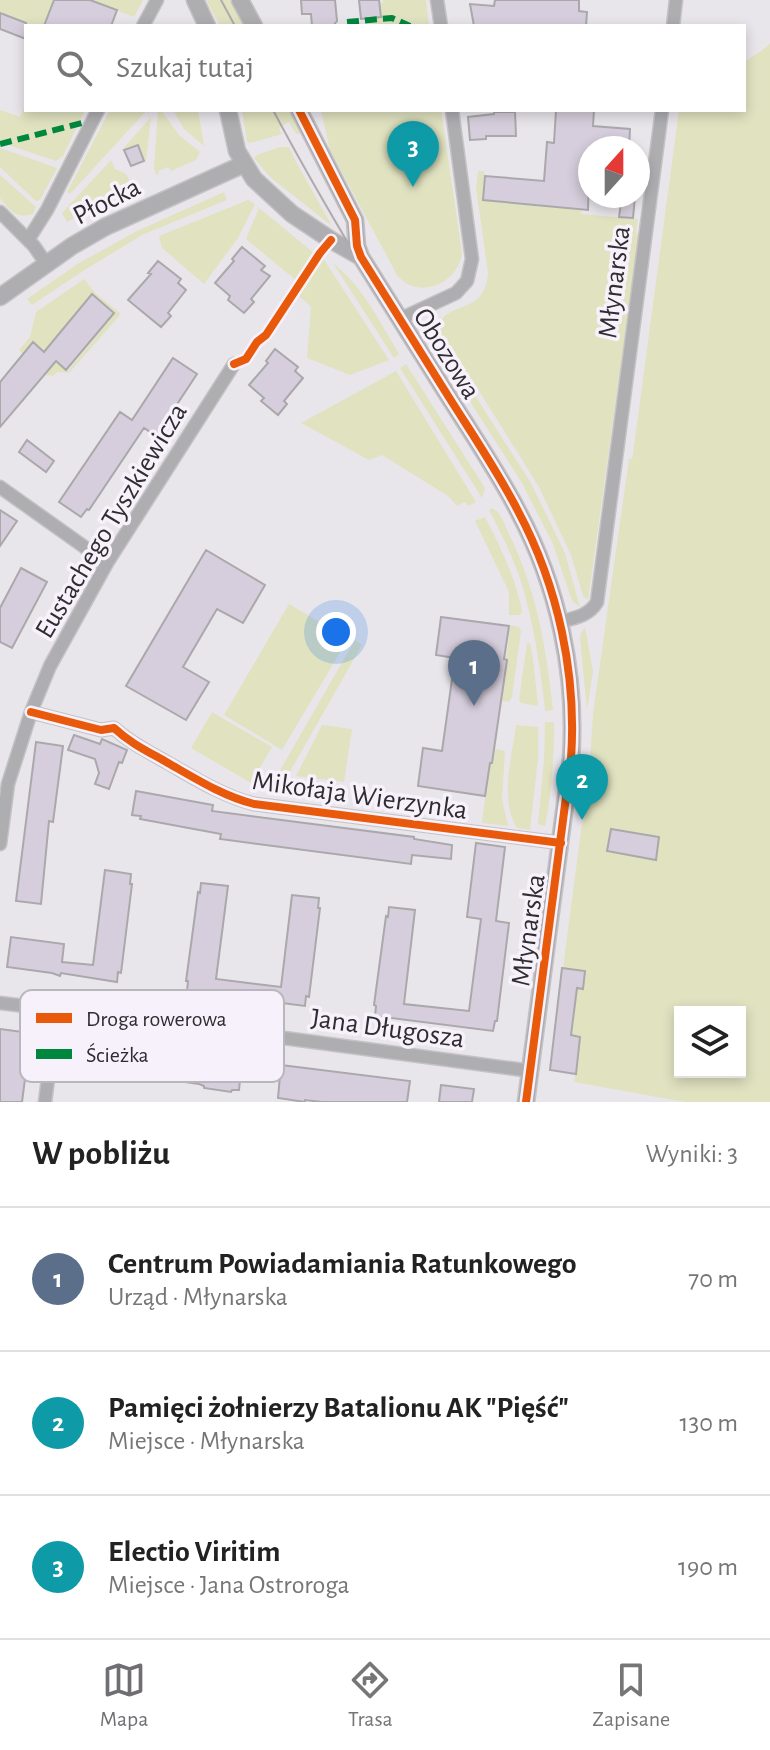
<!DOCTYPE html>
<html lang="pl">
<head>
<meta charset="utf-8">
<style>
  body { margin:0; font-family:"Alegreya Sans",sans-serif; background:#f6f6f6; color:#222 }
  .controls { position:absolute; right:24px; bottom:24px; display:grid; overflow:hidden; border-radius:0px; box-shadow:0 4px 12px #0003 }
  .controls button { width:72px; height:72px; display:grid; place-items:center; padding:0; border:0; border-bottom:2px solid #e0e0e0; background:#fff; color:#222; font:40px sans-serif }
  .compass { position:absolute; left:578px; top:136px; width:72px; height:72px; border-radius:50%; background:#fff; box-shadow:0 4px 12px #0003; rotate:21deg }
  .you { position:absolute; left:336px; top:632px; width:28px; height:28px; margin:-20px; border:6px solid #fff; border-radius:50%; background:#1a73e8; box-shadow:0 0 0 12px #1a73e833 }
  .badge { display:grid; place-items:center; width:52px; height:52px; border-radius:50%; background:#706e72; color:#fff; font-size:26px; font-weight:700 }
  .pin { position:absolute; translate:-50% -66px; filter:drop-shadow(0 2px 4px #0008) }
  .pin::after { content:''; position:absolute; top:42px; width:28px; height:24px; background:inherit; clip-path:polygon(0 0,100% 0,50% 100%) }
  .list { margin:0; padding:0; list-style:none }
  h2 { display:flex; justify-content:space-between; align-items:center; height:104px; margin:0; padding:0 32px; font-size:34px }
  h2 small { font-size:26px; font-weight:400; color:#767676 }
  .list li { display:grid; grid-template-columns:52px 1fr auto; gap:24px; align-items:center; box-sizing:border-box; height:144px; padding:0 32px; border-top:2px solid #e0e0e0 }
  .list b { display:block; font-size:30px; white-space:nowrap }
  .list p { margin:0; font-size:26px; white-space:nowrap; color:#767676 }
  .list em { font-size:26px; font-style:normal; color:#767676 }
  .icon { flex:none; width:44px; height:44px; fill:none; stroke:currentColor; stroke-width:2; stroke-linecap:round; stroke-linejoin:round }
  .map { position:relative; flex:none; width:770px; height:1102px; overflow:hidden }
  .search { position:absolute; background:#fff; box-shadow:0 4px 12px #0003; left:24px; right:24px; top:24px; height:88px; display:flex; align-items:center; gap:20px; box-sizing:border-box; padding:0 28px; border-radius:0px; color:#767676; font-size:30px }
  .sheet { height:536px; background:#fff }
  nav { display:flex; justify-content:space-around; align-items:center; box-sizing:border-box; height:112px; border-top:2px solid #e0e0e0; background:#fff; font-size:22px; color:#767676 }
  nav a { display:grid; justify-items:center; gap:4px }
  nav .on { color:#706e72 }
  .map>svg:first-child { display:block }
  .green { fill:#e0e2c0; fill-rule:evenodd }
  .building { fill:#d6cedc; stroke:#aaa8ab; stroke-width:2 }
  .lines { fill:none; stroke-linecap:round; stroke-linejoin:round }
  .minor-casing { stroke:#c4c2c5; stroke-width:15 }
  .tertiary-casing { stroke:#c4c2c5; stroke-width:19 }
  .minor { stroke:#aeadb0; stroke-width:12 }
  .tertiary { stroke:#aeadb0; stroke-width:16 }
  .tram { stroke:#aeabaf; stroke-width:2 }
  .quiet { stroke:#00873e; stroke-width:6; stroke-dasharray:12 6; stroke-linecap:butt }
  .cycleway-casing { stroke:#f6f1fa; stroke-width:13 }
  .cycleway { stroke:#e8590c; stroke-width:8 }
  .labels { text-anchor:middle; stroke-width:7; stroke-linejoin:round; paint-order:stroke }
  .street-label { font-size:28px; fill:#2f2d31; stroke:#f6f1fa }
  .key { fill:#f6f1fa; stroke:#bab6be; stroke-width:2 }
  .key-label { font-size:22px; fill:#2f2d31 }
</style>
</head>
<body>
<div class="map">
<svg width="770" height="1102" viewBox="0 0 770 1102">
  <rect width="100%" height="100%" fill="#e9e6eb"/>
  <!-- green -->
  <path class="green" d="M0,0H53L44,26H33L0,13Z
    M90,0H143L134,17Z
    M206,0H230L244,26H220Z
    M383,0H426L429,26H369V18L381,17L379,3H383Z
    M770,43V1102H685L574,1082L579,1048L553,1044L590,762L593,713L629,459H632L633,454L679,110H744V62C753,55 763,52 770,43ZM680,1012H740V1072H680Z
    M26,103V110H85L63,156L56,161L0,142V110L20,117Z
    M110,110H147L70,194L67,192Z
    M158,110H161L179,135L200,152L196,160L171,171L168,167L158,171L159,175L156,174L154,168Z
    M173,110H198L204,146L184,129Z
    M242,110H289L302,134H296L289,122L279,128L282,134L250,143L247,141Z
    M321,110H441L462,253C458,284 418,301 397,275L330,150Z
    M151,117L146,162V163L138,144L121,151Z
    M280,147H289L295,160L332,226L270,177L254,158L257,155Z
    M0,148L57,168L40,200L36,201L0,167Z
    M111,160L115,169L126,174L132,184L130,189L101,203L99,199L87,205L89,210L67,222L62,213Z
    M478,171H484L483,200H582L581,214L638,219L636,233L639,234L588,600L583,596L571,555L539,487L474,383L456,358L437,335C437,334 439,324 440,322C452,301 485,314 488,273L476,188Z
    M0,175L36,207L33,214C17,219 12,212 2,201L0,198Z
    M224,192L227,200L142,235L83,271L32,305L27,299L79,263L139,230Z
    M248,200L255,204L238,238L204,284L162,248L159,236Z
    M259,208L314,253L297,281L246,239Z
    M323,258L389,360L350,375L307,358L311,307L299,296Z
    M333,263C363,287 380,322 399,354L394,358Z
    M84,279L95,293L121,314L69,373L57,372L53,376L45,375L56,362L68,371L114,314L92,295L44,351L33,343L23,354L19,350L30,337L36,312Z
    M437,343L469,386L531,483L565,553L580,607L573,602L571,598L553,544L522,483L434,345Z
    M406,364L485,488L482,498L400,368Z
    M396,371L476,502L468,506L465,502L457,506L448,496L382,455L369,460L301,423Z
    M492,508C502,513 504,524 509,534C537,592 546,646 553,710L545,711C541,672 535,633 525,595C517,565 503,537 489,510Z
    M485,517C501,548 515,577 522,611L520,615H509V592L475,521Z
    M289,604L348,639L282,750L224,715Z
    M510,625L519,627L521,631L512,697L509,702L502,701Z
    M585,627L593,671L587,710L580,638L581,633Z
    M355,640L362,645L279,791L271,786Z
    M527,643H530L533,659L538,704L537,706L521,703L519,700Z
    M212,712L272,747L251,783L191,748Z
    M545,722H554C554,757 552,791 545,826L538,824L544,760Z
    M322,725L352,729L344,782L296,776Z
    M516,725L538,727V759L530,830L517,828C499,800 512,756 516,725Z
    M495,749L505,751L502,799L508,826L482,823L489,763L493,764Z"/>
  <!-- building -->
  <path class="building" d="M54,0H90L117,10L111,26H44Z
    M301,0H335L337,21L333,26H312L311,14H302Z
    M359,0H379L381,17L361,19Z
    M495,0H579V11L587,12L586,26H474L470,4L494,6Z
    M0,13L26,23V39L0,29Z
    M556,110H594L593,126L630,129L629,148H590L588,210L483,200L485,176L544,181L547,142L554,143Z
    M494,112H515L516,136H486V139L470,140L468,117L494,114Z
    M138,145L144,161L131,166L124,150Z
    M622,196H635L633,218L619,217Z
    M242,247L265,266L261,270L270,276L251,299L254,302L244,313L228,300L230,296L215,283L234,261L232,259Z
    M158,261L181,279L178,283L186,290L168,313L171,316L161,327L128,300L151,274L148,273Z
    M92,294L114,313L66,370L56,361L0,427V382L33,342L44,352Z
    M275,349L298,367L295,371L303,378L284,401L287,404L278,415L261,401L264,398L249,385L268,363L266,361Z
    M173,358L197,374L156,436L144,428L89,510L87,509L81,517L59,502L120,412L132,420Z
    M27,440L54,461L46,472L19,452Z
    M0,510L17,521L0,546Z
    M206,550L265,585L243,623L217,609L183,667L209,682L186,720L126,686Z
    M21,568L47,582L12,648L0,642V608Z
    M441,617L509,626L504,659L507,660L501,701L492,763H490L485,796L418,786L423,748L442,751L455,658L436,655Z
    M74,735L100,744L102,739L127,750L122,763L119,762L109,789L95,784L99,773L95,759L68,750Z
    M36,742L63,746L53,822L49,821L41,904L16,901Z
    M136,791L213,805L212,811L414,837V839L452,845L451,859L412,855L411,864L220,839L221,834L140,819L141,816L132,815Z
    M611,829L659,837L656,860L607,851Z
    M476,843L505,847L496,921L509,923L497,1021H495L493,1031L375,1016L376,1006L374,1005L386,916L388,917L389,907L415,910L404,1004L469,1011L481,919L467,917Z
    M105,870L131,874L130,884H132L121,973L118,972L117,982L61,973L60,976L52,973L7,967L11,937L64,944L62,962L93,965Z
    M201,883L228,886L216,979L281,987L292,895L319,898L318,908H320L309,997L306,996L305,1006L187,991L188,981H186L192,937L198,892L200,893Z
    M562,968L585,971L583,989L577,988L571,1035L580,1037L576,1074L550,1070Z
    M0,1029L31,1033L22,1102H0Z
    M68,1038L242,1060L239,1090H232L231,1092L204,1088V1086L199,1084L114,1072V1075L64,1068Z
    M281,1065L410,1081L407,1102H322L305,1100V1102L278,1098Z
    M441,1085L474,1089L472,1102H439Z"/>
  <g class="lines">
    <defs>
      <path id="minor" d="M437,0L441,26
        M143,26L157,0
        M673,26L676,0
        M0,212L34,246L47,265
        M28,240L47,210L98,110
        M400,319L456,293L467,281L472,259L452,110
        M0,487L107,563
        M559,622C574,618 589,616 597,602L662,110
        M31,712L101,730L114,728C130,743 149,752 168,763C196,779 223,796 254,804L561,843
        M0,844L8,784L31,712L50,666L107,563L234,364
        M0,1003L269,1036L531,1071
        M45,1102L57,1010"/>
      <path id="tertiary" d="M195,0L207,26
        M240,0L254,26
        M228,110L237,151L254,179L292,214L331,240L361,257
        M299,110L355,220L357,246L361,257C389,302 417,347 445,391C470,431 497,470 518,511C558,586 577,674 571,759L526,1102
        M0,297L72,246L105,227L244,164"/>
    </defs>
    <!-- minor casing -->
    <use href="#minor" class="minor-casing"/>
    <!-- tertiary casing -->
    <use href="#tertiary" class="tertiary-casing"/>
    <!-- minor -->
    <use href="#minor" class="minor"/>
    <!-- tertiary -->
    <use href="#tertiary" class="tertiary"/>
    <!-- tram -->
    <path class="tram" d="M221,0L235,26
      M273,110C344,244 427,371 508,500C533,549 554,599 562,654C575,734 562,811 552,891C542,961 533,1032 523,1102"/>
    <!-- quiet -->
    <path class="quiet" d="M347,22L392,18L410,26
      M0,144L86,122"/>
    <defs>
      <path id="cycleway" d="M299,110L355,220L357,246L361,257C389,302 417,347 445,391C470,431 497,470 518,511C558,586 577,674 571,759L526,1102
        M234,364L246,359L257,342L266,335L320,253L331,240
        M31,712L101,730L114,728C130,743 149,752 168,763C196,779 223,796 254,804L561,843"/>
    </defs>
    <!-- cycleway casing -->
    <use href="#cycleway" class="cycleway-casing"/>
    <!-- cycleway -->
    <use href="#cycleway" class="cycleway"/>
  </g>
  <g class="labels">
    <!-- street labels -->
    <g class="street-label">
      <text transform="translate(106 200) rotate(-27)" y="10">Płocka</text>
      <text transform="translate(613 282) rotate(-83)" y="10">Młynarska</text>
      <text transform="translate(448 353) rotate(58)" y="10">Obozowa</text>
      <text transform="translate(110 520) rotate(-59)" y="10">Eustachego Tyszkiewicza</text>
      <text transform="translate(360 794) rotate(8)" y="10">Mikołaja Wierzynka</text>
      <text transform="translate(527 930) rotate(-82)" y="10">Młynarska</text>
      <text transform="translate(388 1027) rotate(8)" y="10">Jana Długosza</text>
    </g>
  </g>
  <!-- legend -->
  <rect x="20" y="990" width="264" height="92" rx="12" class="key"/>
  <rect x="36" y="1013" width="36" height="10" fill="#e8590c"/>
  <rect x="36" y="1049" width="36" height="10" fill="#00873e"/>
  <g class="key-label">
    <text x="86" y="1026">Droga rowerowa</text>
    <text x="86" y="1062">Ścieżka</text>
  </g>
</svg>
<div class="controls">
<button><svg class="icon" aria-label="layers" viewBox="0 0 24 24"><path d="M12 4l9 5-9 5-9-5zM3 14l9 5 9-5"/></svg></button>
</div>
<svg class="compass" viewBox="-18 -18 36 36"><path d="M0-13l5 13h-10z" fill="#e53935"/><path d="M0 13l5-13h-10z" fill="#767676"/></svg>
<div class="you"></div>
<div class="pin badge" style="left:474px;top:706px;background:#5c6f8a">1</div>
<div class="pin badge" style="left:582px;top:820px;background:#0f9aa8">2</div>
<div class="pin badge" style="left:413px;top:187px;background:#0f9aa8">3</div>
<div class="search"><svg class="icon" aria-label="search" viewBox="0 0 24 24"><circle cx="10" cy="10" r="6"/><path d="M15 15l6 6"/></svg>Szukaj tutaj</div>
</div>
<section class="sheet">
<h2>W pobliżu<small>Wyniki: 3</small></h2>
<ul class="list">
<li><span class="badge" style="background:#5c6f8a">1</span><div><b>Centrum Powiadamiania Ratunkowego</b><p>Urząd · Młynarska</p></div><em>70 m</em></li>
<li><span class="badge" style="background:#0f9aa8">2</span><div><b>Pamięci żołnierzy Batalionu AK &quot;Pięść&quot;</b><p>Miejsce · Młynarska</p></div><em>130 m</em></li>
<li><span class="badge" style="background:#0f9aa8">3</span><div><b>Electio Viritim</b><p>Miejsce · Jana Ostroroga</p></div><em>190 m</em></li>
</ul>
</section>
<nav>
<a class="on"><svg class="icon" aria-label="map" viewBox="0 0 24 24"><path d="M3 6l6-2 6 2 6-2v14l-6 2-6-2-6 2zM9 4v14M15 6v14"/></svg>Mapa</a>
<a><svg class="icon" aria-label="directions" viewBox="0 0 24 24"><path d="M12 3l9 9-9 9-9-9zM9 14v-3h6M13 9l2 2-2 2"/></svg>Trasa</a>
<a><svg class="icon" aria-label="saved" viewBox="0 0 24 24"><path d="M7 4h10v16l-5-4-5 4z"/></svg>Zapisane</a>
</nav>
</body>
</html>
